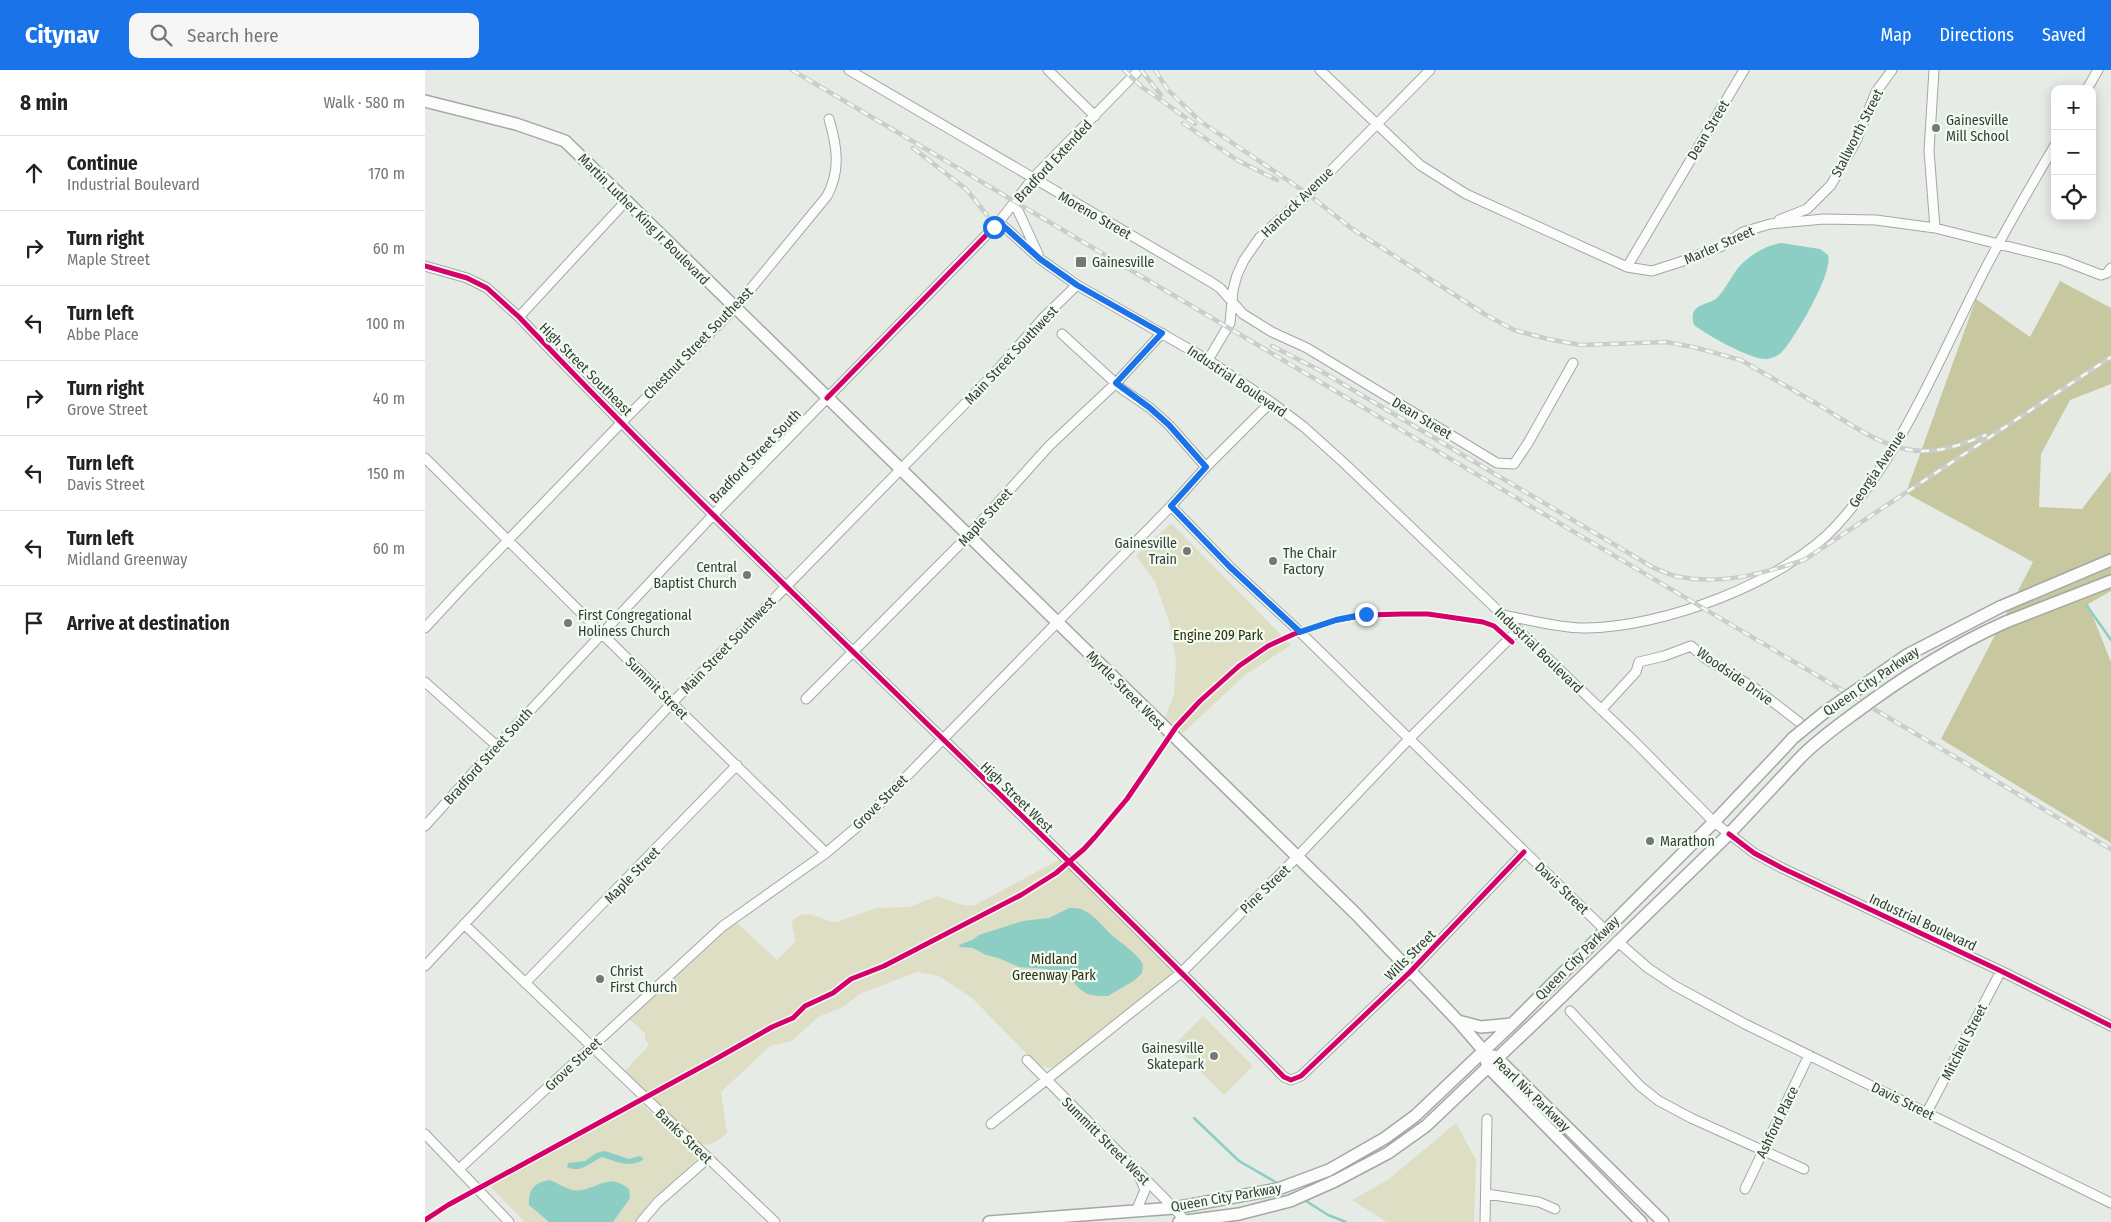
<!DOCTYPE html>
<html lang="en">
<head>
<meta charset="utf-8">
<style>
  body { margin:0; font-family:"Fira Sans Condensed",sans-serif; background:#f6f6f6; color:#222 }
  .controls { position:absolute; right:15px; top:15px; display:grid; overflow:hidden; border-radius:10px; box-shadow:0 2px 12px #0003 }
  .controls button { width:45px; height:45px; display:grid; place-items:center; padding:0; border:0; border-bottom:1px solid #e0e0e0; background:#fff; color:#222; font:25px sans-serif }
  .stop { position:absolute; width:15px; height:15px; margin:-11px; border:4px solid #1a73e8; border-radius:50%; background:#fff }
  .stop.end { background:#1a73e8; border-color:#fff; box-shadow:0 1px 5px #0008 }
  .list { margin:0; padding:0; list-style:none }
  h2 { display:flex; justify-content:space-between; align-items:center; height:65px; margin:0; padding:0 20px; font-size:21px }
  h2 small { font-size:16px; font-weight:400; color:#767676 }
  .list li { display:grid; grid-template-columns:32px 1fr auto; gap:15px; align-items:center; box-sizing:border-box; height:75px; padding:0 20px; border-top:1px solid #e0e0e0 }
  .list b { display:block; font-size:19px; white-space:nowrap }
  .list p { margin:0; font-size:16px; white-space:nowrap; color:#767676 }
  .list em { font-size:16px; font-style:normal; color:#767676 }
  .icon { flex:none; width:28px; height:28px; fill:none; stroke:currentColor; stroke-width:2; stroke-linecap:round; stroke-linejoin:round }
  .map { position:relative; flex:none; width:1686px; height:1152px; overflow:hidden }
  header { display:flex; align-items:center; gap:30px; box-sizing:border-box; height:70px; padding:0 25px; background:#1a73e8; color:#fff }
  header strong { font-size:24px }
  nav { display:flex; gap:28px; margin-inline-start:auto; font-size:18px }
  .search { width:350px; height:45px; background:#f6f6f6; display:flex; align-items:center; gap:12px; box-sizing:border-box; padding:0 18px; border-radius:10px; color:#767676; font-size:19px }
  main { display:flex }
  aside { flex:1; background:#fff }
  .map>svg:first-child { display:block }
  .green { fill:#dddec4 }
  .forest { fill:#c7c7a0 }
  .water { fill:#8dcec4 }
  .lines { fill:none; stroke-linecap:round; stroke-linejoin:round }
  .stream { stroke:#8dcec4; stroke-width:2.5 }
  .minor-casing { stroke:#a3a8a3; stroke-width:11 }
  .major-casing { stroke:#a3a8a3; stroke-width:14 }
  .minor { stroke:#fbfcfb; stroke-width:9 }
  .major { stroke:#fbfcfb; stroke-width:11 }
  .rail-casing { stroke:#cbcccb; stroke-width:4.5 }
  .rail { stroke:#f0fcf0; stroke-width:2.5; stroke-dasharray:8; stroke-linecap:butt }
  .major-bridge-casing { stroke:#a3a8a3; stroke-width:14; stroke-linecap:butt }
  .major-bridge { stroke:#fbfcfb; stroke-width:11 }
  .cycleway-casing { stroke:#f0fcf0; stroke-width:8 }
  .cycleway { stroke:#d6006c; stroke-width:5 }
  .route { stroke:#1a73e8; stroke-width:6 }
  .poi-dot { fill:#757975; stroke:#f0fcf0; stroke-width:2 }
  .labels { text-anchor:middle; stroke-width:4.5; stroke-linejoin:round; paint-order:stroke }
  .poi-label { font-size:14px; fill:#383c38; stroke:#f0fcf0; text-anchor:start }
  .street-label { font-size:14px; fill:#383c38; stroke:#f0fcf0 }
  .park-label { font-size:14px; fill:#2f2d0e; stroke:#f0fcf0 }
</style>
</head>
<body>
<header>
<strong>Citynav</strong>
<div class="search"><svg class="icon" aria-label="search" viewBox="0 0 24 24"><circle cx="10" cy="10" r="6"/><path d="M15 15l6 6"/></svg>Search here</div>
<nav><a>Map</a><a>Directions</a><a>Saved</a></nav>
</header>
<main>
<aside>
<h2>8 min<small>Walk · 580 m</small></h2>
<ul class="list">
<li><svg class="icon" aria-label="ahead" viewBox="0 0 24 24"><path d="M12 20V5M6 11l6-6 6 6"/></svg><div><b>Continue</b><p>Industrial Boulevard</p></div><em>170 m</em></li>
<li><svg class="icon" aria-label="right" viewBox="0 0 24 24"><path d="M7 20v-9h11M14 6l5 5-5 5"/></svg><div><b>Turn right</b><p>Maple Street</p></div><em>60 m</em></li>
<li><svg class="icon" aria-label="left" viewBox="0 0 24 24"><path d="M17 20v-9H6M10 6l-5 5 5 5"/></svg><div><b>Turn left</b><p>Abbe Place</p></div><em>100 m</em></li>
<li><svg class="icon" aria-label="right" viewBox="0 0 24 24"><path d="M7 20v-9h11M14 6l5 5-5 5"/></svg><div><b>Turn right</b><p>Grove Street</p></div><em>40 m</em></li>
<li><svg class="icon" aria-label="left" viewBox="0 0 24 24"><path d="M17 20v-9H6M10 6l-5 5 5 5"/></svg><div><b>Turn left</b><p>Davis Street</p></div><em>150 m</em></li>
<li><svg class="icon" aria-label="left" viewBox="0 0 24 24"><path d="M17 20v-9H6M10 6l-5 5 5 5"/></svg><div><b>Turn left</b><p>Midland Greenway</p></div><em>60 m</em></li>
<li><svg class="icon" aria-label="arrive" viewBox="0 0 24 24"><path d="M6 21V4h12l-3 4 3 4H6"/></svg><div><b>Arrive at destination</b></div></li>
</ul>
</aside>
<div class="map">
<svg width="1686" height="1152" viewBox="0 0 1686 1152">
  <rect width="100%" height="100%" fill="#e6ebe6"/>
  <!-- green -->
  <path class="green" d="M746,453L866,575L819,606L758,663L740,647L749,625L751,591L745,554L730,512L711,486Z
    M634,790L749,903L633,997L625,998L613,995L547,928L514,906L492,902L434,924L420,936L393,947L367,971L345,976L296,1022L302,1063C293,1071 287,1076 274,1074L199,1002L224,975L220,969V963L204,949L311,852L352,890L371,871L367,855L368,850C383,836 397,852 412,852L451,838L484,837L513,826C525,831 537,837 550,835Z
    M778,946L828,996L799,1025L749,975Z
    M211,1028L273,1088L223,1135L211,1152H100L59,1110Z
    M1031,1053L1051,1090L1049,1152H962L927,1130L964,1109Z"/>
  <!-- forest -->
  <path class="forest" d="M1635,211L1686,238V314L1645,330L1616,384L1614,437L1657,439L1686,401V521L1663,534L1686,592V773L1516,669L1608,492L1481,423L1551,229L1605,267Z"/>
  <!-- water -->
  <path class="water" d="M1356,173L1395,179L1403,185C1409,202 1369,270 1356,283C1352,286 1346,289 1341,289C1326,290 1282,265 1269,255C1262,232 1285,236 1293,227C1301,218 1306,207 1313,198C1323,186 1341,175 1356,173Z
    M644,838C649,838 655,838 660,841C672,847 679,859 689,867C700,876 710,882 718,894L717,903L710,910L683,926H673L662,924L655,919L644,908L636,903L621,899L594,897L573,888L561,885L548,878L535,877L534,875L547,870L554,865L598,851L624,848Z
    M180,1081L204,1089L215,1086L218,1088V1090C203,1098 193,1092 177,1087C165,1092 157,1104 142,1097L143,1093L160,1091L171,1083Z
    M125,1110C132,1113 140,1118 147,1120C170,1124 180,1100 204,1119L205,1128L188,1152H124L104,1135C103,1119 110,1112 125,1110Z"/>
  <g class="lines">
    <!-- stream -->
    <path class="stream" d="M1662,536L1686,570
      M769,1048L814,1091L854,1114
      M878,1129L903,1145L921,1152"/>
    <defs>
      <path id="minor" d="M424,0L786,212L795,218L818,244L847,262L882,278L1072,393L1089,394L1103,373L1148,293
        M623,0L670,46
        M895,0L995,95L1041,124L1202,197L1227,201L1255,192L1297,176L1318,162L1345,154L1399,149L1451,150L1510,158L1637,190L1676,205L1682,203L1686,198
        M1509,0L1504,81L1510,158
        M1662,19L1673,0
        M589,132L613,184
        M1354,150L1382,139L1406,115L1431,71L1451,22L1467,0
        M574,152L615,189L652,215L783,290L846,332L879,357L919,393L1210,672L1289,752L1329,783L1357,798L1576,901L1686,956
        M0,196L42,208L62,218L94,247C341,507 609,749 859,1007L866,1010L876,1006L985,902L1099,782
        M1202,197L1319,0
        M94,247L201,131
        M637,264L697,319L725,338L744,355L781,397
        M783,290L805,253L808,220L812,205L819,190L835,167L883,124L1005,0
        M0,388L247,633L401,783
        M746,436L805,497L875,562L1180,860
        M1077,545C1101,549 1137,559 1160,558C1237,558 1360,512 1412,455C1473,388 1508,303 1548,223C1573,172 1601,124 1630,75
        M0,558L36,519L197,352L310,238L402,126C416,100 412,76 404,49
        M0,612L72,676
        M381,629L543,466L624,376L691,313L737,263
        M1176,640L1211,602L1214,592L1239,586L1266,576L1280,588L1331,619L1374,652
        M0,756L72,676L289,444L574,152L608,108L714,0
        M39,854L350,1152
        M1192,871L1223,898L1250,916L1320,954L1686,1133
        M0,896L247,633L567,306L619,247L652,215
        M100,913L312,695
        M1145,941L1215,1016L1234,1031L1266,1048L1379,1099
        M602,990L749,1138L761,1152
        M1502,1042L1576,901
        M566,1054L757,902L872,787L984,669L1093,560
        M0,1064L84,1152
        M34,1099L298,856L401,783L433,756L746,436L781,397L846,332
        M1320,1119L1384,985
        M1062,1124L1114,1132L1130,1139
        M712,1139L720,1120L715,1108
        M216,1152L233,1132L282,1089
        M1060,1152L1062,1049"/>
      <path id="major" d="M0,31L91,54L140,71L931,844L1033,951L1058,980L1063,997L1216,1152
        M1575,537L1686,490
        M1581,552L1686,511
        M1033,951L1056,957L1087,954
        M1068,986L1072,988L1238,1152
        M564,1152L749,1138L853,1119L904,1100L960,1068L990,1046L1087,954L1289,752L1358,679
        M754,1152L814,1144L865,1131L910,1111L963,1083L1001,1056L1123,940L1304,764L1374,689"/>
    </defs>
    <!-- minor casing -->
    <use href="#minor" class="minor-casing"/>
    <!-- major casing -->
    <use href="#major" class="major-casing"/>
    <!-- minor -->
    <use href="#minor" class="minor"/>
    <!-- major -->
    <use href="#major" class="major"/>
    <defs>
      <path id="rail" d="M367,0L1686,779
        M699,0L717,17L770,54
        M716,0L736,25
        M730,0L743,20L775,51L883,124L926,158L1061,245L1089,260L1123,269L1156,275L1241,272L1268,277L1316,290C1341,305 1367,319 1392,334C1425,353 1459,381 1499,381C1521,381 1540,373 1561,365
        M758,53L812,90L852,110
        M488,78L541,119L562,145
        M847,276L896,301L1229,498C1238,501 1246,506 1255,507C1297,515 1340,503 1379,490L1686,287"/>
    </defs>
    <!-- rail casing -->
    <use href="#rail" class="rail-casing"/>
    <!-- rail -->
    <use href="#rail" class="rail"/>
    <defs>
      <path id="major-bridge" d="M1358,679L1368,668L1400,642L1482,585L1575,537
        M1374,689C1391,671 1411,657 1430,643C1478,607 1527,576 1581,552"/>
    </defs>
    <!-- major-bridge casing -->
    <use href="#major-bridge" class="major-bridge-casing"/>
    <!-- major-bridge -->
    <use href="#major-bridge" class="major-bridge"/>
    <defs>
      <path id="cycleway" d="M0,196L42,208L62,218L94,247C341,507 609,749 859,1007L866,1010L876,1006L985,902L1099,782
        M402,328L574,152
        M1304,764L1329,783L1357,798L1576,901L1686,956
        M0,1150L23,1135L289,990L347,957L368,948L380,936L408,923L426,909L459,896L596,825L631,803L659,779L670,767L702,729L751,657L775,631L814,596L843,576L869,564L911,550L941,545L978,544H1003L1058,552L1069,556L1087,572"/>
    </defs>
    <!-- cycleway casing -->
    <use href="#cycleway" class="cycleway-casing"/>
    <!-- cycleway -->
    <use href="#cycleway" class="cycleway"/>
  </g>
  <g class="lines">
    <!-- route -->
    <path class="route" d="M569,157L574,152L615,189L652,215L737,263L691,313L725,338L744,355L781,397L746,436L805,497L875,562L911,550L941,544"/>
  </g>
  <!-- markers -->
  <g class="poi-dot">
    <circle cx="1511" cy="58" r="5"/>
    <rect x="650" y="186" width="12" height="12" rx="2.5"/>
    <circle cx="762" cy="481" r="5"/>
    <circle cx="848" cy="491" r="5"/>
    <circle cx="322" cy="505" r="5"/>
    <circle cx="143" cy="553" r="5"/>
    <circle cx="1225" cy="771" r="5"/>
    <circle cx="175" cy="909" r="5"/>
    <circle cx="789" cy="986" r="5"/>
  </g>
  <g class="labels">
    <!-- poi labels -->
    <g class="poi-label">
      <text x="1521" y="55">Gainesville<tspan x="1521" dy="16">Mill School</tspan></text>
      <text x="667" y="197">Gainesville</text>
      <text x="752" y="478" text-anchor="end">Gainesville<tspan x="752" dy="16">Train</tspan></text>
      <text x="858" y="488">The Chair<tspan x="858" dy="16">Factory</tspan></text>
      <text x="312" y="502" text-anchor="end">Central<tspan x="312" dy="16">Baptist Church</tspan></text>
      <text x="153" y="550">First Congregational<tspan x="153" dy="16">Holiness Church</tspan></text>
      <text x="1235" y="776">Marathon</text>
      <text x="185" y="906">Christ<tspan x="185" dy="16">First Church</tspan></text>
      <text x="779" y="983" text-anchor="end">Gainesville<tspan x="779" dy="16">Skatepark</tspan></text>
    </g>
    <!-- street labels -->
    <g class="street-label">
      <text transform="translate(1283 60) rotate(-59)" y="5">Dean Street</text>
      <text transform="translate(1432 63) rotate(-63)" y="5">Stallworth Street</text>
      <text transform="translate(628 91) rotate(-47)" y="5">Bradford Extended</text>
      <text transform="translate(872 132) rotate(-44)" y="5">Hancock Avenue</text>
      <text transform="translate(670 145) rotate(30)" y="5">Moreno Street</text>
      <text transform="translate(219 149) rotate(45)" y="5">Martin Luther King Jr Boulevard</text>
      <text transform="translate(1294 175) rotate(-24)" y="5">Marler Street</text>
      <text transform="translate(273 273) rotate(-46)" y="5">Chestnut Street Southeast</text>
      <text transform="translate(586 285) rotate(-47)" y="5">Main Street Southwest</text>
      <text transform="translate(161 299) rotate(45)" y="5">High Street Southeast</text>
      <text transform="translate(812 311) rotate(34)" y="5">Industrial Boulevard</text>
      <text transform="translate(997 348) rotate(31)" y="5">Dean Street</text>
      <text transform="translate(330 386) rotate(-46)" y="5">Bradford Street South</text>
      <text transform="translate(1452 399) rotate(-56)" y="5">Georgia Avenue</text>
      <text transform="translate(560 447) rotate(-48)" y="5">Maple Street</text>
      <text transform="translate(303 575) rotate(-46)" y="5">Main Street Southwest</text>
      <text transform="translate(1114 580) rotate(44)" y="5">Industrial Boulevard</text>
      <text transform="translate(1310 606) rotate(35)" y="5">Woodside Drive</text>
      <text transform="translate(1446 611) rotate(-34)" y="5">Queen City Parkway</text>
      <text transform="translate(232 618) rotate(45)" y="5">Summit Street</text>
      <text transform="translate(701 620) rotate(45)" y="5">Myrtle Street West</text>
      <text transform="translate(63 686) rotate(-48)" y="5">Bradford Street South</text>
      <text transform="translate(592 727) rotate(44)" y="5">High Street West</text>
      <text transform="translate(455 732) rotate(-45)" y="5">Grove Street</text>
      <text transform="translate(207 805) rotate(-46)" y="5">Maple Street</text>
      <text transform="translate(1137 818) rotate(44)" y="5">Davis Street</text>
      <text transform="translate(840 819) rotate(-44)" y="5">Pine Street</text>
      <text transform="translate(1498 852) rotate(25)" y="5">Industrial Boulevard</text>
      <text transform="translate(985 885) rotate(-45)" y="5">Wills Street</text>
      <text transform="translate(1152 888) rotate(-45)" y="5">Queen City Parkway</text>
      <text transform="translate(1539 972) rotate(-63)" y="5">Mitchell Street</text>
      <text transform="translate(148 994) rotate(-43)" y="5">Grove Street</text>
      <text transform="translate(1107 1024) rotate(44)" y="5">Pearl Nix Parkway</text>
      <text transform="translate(1478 1031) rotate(26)" y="5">Davis Street</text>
      <text transform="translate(1352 1052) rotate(-64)" y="5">Ashford Place</text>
      <text transform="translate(259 1066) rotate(44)" y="5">Banks Street</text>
      <text transform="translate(681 1071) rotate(45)" y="5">Summitt Street West</text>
      <text transform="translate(801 1127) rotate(-10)" y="5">Queen City Parkway</text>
    </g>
    <!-- park labels -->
    <g class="park-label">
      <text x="793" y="570">Engine 209 Park</text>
      <text x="629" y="894">Midland<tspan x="629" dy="16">Greenway Park</tspan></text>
    </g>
  </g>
</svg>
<div class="controls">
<button>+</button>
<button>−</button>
<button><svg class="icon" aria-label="locate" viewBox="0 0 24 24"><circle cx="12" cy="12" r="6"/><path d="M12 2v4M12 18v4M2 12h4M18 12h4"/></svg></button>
</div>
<div class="stop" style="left:569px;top:157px"></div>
<div class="stop end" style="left:941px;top:544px"></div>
</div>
</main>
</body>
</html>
